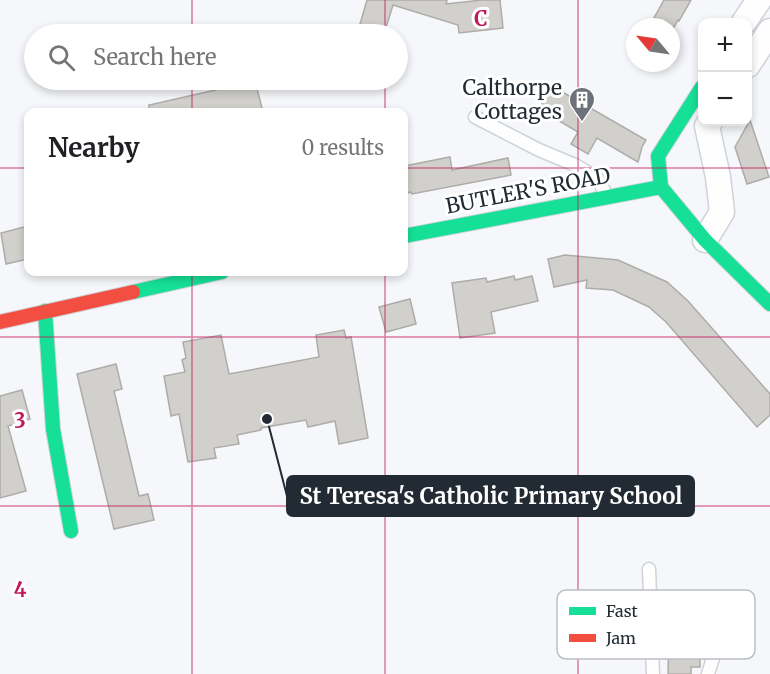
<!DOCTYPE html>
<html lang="en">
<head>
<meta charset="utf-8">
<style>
  body { margin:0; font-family:Merriweather,serif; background:#f2f2f2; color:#202124 }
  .controls { position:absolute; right:18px; top:18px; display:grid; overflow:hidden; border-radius:12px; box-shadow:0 3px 9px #0003 }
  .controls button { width:54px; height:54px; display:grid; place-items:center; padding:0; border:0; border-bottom:2px solid #e0e0e0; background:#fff; color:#202124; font:30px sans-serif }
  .compass { position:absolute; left:626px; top:18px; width:54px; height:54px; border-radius:50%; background:#fff; box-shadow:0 3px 9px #0003; rotate:299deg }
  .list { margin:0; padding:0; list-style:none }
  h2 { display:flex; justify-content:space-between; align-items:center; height:78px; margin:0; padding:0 24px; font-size:26px }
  h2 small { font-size:20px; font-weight:400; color:#757577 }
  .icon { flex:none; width:33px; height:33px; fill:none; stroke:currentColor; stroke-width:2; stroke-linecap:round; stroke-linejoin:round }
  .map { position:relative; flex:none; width:770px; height:674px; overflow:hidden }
  .search { position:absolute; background:#fff; box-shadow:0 3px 9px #0003; left:24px; top:24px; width:384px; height:66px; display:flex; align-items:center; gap:15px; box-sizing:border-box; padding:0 21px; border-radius:33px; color:#757577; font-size:22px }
  .panel { position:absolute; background:#fff; box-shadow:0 3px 9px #0003; left:24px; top:108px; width:384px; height:168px; border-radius:12px }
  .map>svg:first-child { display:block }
  .building { fill:#d2d0cd; stroke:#aeaca8; stroke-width:1.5 }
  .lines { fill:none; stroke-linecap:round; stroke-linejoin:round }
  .lane-casing { stroke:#ced3d9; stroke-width:15 }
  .street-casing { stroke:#ced3d9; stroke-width:27 }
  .fast-casing { stroke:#ced3d9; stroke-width:16 }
  .jam-casing { stroke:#ced3d9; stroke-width:16 }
  .lane { stroke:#fefefe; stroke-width:12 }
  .street { stroke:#fefefe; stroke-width:24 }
  .fast { stroke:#16e098; stroke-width:14 }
  .jam { stroke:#f24e42; stroke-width:14 }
  .grid { fill:none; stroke:#c2185b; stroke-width:1.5; stroke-opacity:0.55 }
  .labels { text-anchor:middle; stroke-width:6; stroke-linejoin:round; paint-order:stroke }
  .poi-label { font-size:21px; fill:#222b34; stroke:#fff; text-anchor:end }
  .street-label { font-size:21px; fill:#222b34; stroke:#fff }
  .key { fill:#fff; stroke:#bdbfc2; stroke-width:1.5 }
  .key-label { font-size:16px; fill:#222b34 }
  .grid-label { font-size:20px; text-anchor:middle; font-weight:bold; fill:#c2185b; stroke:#fff; stroke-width:6; stroke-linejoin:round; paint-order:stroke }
  .leader { fill:none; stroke:#222b34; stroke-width:2 }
  .callout-dot { fill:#222b34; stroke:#fff; stroke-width:2 }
  .callout { fill:#222b34; stroke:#222b34; stroke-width:2 }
  .callout-label { font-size:22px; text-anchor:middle; font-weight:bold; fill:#fff }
</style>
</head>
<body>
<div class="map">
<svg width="770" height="674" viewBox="0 0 770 674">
  <rect width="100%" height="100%" fill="#f5f7fa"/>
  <!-- building -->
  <path class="building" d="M367,0H447L446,4L482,0H500L503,28L459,33L458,25L393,5L384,34H370L358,31Z
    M664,0H691L679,21L678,20L673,29L654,18Z
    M255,81L263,112H149V105Z
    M552,86L646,140L642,147L638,162L597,138L588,154L571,144L578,132L539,109Z
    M750,120L769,177L747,184L735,147Z
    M450,157L452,170L508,158L511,175L412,194L411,192L404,194V166Z
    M28,226V259L6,264L1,233Z
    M565,255L618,260L667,282L688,301L770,394V415L757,427L666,322L649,307L613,290L586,288L587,280L554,287L548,259Z
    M514,276L515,280L532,276L538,301L491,312L495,333L460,338L452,283L486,278L487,282Z
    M410,299L416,324L386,332L379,307Z
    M344,330L346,338L351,337L368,438L339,444L335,421L308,427L306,420L261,428V430L237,435L239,444L214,448L216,458L188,462L179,414L171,416L164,376L185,372L182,360L186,358L183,342L221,335L229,374L319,357L316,335Z
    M116,364L122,389L114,391L139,496L148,494L154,520L114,529L77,374Z
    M22,390L30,419L8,426L26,491L0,498V396Z
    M669,632L700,633V667H691V674H668Z"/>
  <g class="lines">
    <defs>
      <path id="lane" d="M475,117L539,150L575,165L597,178L607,196
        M649,569L653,674
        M708,674L729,606"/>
      <path id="street" d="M744,22L759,0
        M748,65L770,31
        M705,240L722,212L718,177L707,126L710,122"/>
      <path id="fast" d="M702,87L658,156L661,187L705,240L770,304
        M404,236L661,187
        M133,292L222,272
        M45,311L53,429L71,531"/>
      <path id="jam" d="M0,322L133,292"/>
    </defs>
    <!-- lane casing -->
    <use href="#lane" class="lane-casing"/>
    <!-- street casing -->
    <use href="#street" class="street-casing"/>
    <!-- fast casing -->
    <use href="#fast" class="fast-casing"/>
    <!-- jam casing -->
    <use href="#jam" class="jam-casing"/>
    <!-- lane -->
    <use href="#lane" class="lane"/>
    <!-- street -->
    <use href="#street" class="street"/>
    <!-- fast -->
    <use href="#fast" class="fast"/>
    <!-- jam -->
    <use href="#jam" class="jam"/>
  </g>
  <!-- grid -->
  <path class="grid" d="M192,0V34M385,0V34M578,0V674M192,80V112M385,80V112M0,168H28M404,168H770M192,272V674M385,272V674M0,337H770M0,506H770"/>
  <!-- icons -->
  <defs>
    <symbol id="building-pin" viewBox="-11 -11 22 30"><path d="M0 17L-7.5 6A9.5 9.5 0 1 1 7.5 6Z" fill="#6c7279" stroke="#fff"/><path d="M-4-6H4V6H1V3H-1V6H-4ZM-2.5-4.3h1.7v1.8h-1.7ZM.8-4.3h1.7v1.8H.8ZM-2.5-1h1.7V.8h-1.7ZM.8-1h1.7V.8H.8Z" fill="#fff"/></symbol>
  </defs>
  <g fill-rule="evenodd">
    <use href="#building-pin" x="567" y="85" width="30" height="40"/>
  </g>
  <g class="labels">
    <!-- poi labels -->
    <g class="poi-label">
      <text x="562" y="95">Calthorpe<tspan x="562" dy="24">Cottages</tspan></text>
    </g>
    <!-- street labels -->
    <g class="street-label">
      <text transform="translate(528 191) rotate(-11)" y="7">BUTLER'S ROAD</text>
    </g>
  </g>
  <!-- legend -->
  <rect x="557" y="590" width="198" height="69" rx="9" class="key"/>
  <rect x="569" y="607" width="27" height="8" fill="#16e098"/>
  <rect x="569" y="634" width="27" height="8" fill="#f24e42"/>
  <g class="key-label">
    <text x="606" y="617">Fast</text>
    <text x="606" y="644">Jam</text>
  </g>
  <g class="grid-label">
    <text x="481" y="26">C</text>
    <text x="20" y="428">3</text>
    <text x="20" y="597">4</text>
  </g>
  <!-- callouts -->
  <path class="leader" d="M267 419L287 496"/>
  <circle class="callout-dot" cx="267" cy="419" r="6"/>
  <rect class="callout" x="287" y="476" width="407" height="40" rx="6"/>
  <g class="callout-label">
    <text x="491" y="504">St Teresa's Catholic Primary School</text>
  </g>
</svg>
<div class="controls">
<button>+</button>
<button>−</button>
</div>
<svg class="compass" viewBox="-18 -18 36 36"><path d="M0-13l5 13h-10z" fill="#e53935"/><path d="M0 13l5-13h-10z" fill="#757577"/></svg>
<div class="search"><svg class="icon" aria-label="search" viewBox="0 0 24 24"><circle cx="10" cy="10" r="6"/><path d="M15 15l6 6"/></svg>Search here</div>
<section class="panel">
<h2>Nearby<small>0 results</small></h2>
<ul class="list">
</ul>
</section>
</div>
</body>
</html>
